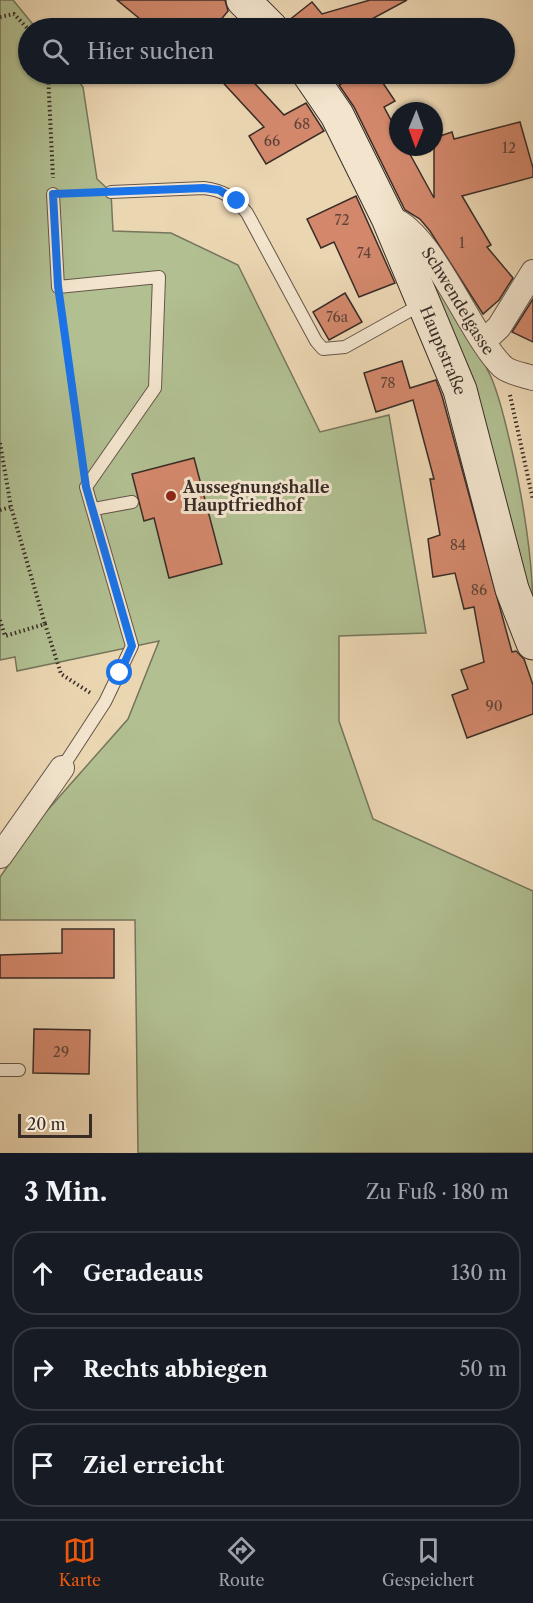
<!DOCTYPE html>
<html lang="de">
<head>
<meta charset="utf-8">
<style>
  body { margin:0; font-family:"Libre Caslon Text",serif; background:#242831; color:#f1f3f6 }
  .compass { position:absolute; left:389px; top:102px; width:54px; height:54px; border-radius:50%; background:#171b24; box-shadow:0 2px 4px #0004; rotate:181deg }
  .scale { position:absolute; left:18px; bottom:15px; width:74px; box-sizing:border-box; padding-left:6px; border:3px solid #392c27; border-top:0; font-size:16px; line-height:21px; white-space:nowrap; color:#392c27; -webkit-text-stroke:4px #f2e4cd; paint-order:stroke }
  .stop { position:absolute; width:18px; height:18px; margin:-14px; border:4px solid #1a73e8; border-radius:50%; background:#fff }
  .stop.end { background:#1a73e8; border-color:#fff; box-shadow:0 2px 6px #0008 }
  .list { margin:0; padding:0; list-style:none }
  h2 { display:flex; justify-content:space-between; align-items:center; height:78px; margin:0; padding:0 24px; font-size:26px }
  h2 small { font-size:20px; font-weight:400; color:#9ea1a6 }
  .list li { display:grid; grid-template-columns:39px 1fr auto; gap:18px; align-items:center; box-sizing:border-box; height:84px; margin:0 12px 12px; padding:0 12px; border:2px solid #363941; border-radius:24px }
  .list b { display:block; font-size:22px; white-space:nowrap }
  .list em { font-size:20px; font-style:normal; color:#9ea1a6 }
  .icon { flex:none; width:33px; height:33px; fill:none; stroke:currentColor; stroke-width:2; stroke-linecap:round; stroke-linejoin:round }
  .map { position:relative; flex:none; width:533px; height:1153px; overflow:hidden }
  .search { position:absolute; background:#171b24; box-shadow:0 2px 4px #0004; left:18px; right:18px; top:18px; height:66px; display:flex; align-items:center; gap:15px; box-sizing:border-box; padding:0 21px; border-radius:33px; color:#9ea1a6; font-size:22px }
  .sheet { height:366px; background:#171b24 }
  nav { display:flex; justify-content:space-around; align-items:center; box-sizing:border-box; height:84px; border-top:2px solid #363941; background:#171b24; font-size:16px; color:#9ea1a6 }
  nav a { display:grid; justify-items:center; gap:3px }
  nav .on { color:#ea580c }
  .map>svg:first-child { display:block }
  .green { fill:#b1bf91; stroke:#75765c; stroke-width:1.5 }
  .building { fill:#d3886c; stroke:#392c27; stroke-width:1.5 }
  .lines { fill:none; stroke-linecap:round; stroke-linejoin:round }
  .lane-casing { stroke:#66564a; stroke-width:14 }
  .street-casing { stroke:#66564a; stroke-width:26 }
  .secondary-casing { stroke:#392c27; stroke-width:35 }
  .path { stroke:#392c27; stroke-width:4; stroke-dasharray:1.5 3; stroke-linecap:butt }
  .lane { stroke:#f2e4cd; stroke-width:12 }
  .street { stroke:#f2e4cd; stroke-width:24 }
  .secondary { stroke:#f2e4cd; stroke-width:33 }
  .route { stroke:#1a73e8; stroke-width:8 }
  .poi-dot { fill:#8f2418; stroke:#f2e4cd; stroke-width:2 }
  .labels { text-anchor:middle; stroke-width:6; stroke-linejoin:round; paint-order:stroke }
  .number-label { font-size:14px; fill:#604338 }
  .street-label { font-size:16px; fill:#392c27; stroke:#f2e4cd }
  .poi-label { font-size:16px; font-weight:bold; fill:#392c27; stroke:#f2e4cd; text-anchor:start }
</style>
</head>
<body>
<div class="map">
<svg width="533" height="1153" viewBox="0 0 533 1153">
  <rect width="100%" height="100%" fill="#ebd6b2"/>
  <filter id="stains"><feTurbulence type="fractalNoise" baseFrequency=".00333" numOctaves="4"/><feColorMatrix values="0 0 0 0 .2 0 0 0 0 .09 0 0 0 0 .02 0 0 0 .5 -.17"/></filter>
  <radialGradient id="worn" r=".72"><stop offset=".6" stop-color="#630" stop-opacity="0"/><stop offset="1" stop-color="#630" stop-opacity=".3"/></radialGradient>
  <!-- green -->
  <path class="green" d="M0,0H13L36,28H28V74H73L83,87L97,179L111,192L113,231L171,233L238,265L320,432L389,415L426,633L339,636V721L373,819L533,891V1153H138L135,920H0V877L45,813L128,719L159,641L17,671L15,657L0,660Z
    M404,232C435,280 467,326 491,377C501,400 506,426 512,451C524,505 533,558 533,613Z"/>
  <!-- building -->
  <path class="building" d="M117,0H225L228,11L214,28H151Z
    M370,0H407L370,20L342,28H289L288,21L312,2L322,14Z
    M215,74H246L284,115L306,103L324,131L266,164L249,136L264,127Z
    M357,74H377L395,101L384,107L398,133V147H406L434,198V138L452,132L454,139L520,122L533,168V177L462,196L491,245L487,247L513,278L499,300L483,314L430,231L420,219L405,210L354,107L339,85Z
    M356,196L395,283L359,297L334,242L321,248L307,219Z
    M345,293L362,322L329,340L313,312Z
    M533,299V342L512,332Z
    M402,361L410,388L436,380L442,396L512,652L516,651L524,659L533,685V714L467,738L452,695L468,689L461,670L484,662L474,607L464,609L455,573L433,577L428,539L440,535L430,479H434L413,400L376,412L364,373Z
    M194,458L222,564L169,578L154,518L144,521L132,474Z
    M62,929H114V978H0V955L62,953Z
    M34,1029L90,1030L89,1074L33,1073Z"/>
  <g class="lines">
    <defs>
      <path id="lane" d="M111,192L204,188C223,190 235,198 247,213L316,341L323,349L345,347L422,304
        M53,194L58,287L159,277L155,388L86,487L132,646L105,702L62,768
        M94,509L132,502
        M0,1070H19"/>
      <g id="street">
        <path id="s1" d="M388,218C428,224 471,338 503,367C510,373 524,375 533,378"/>
        <path d="M484,341L499,327L533,272"/>
        <path d="M0,856L62,768"/>
      </g>
      <g id="secondary">
        <path d="M243,0L271,28"/>
        <path id="s2" d="M309,74L337,115L388,218L460,390L512,589L533,643"/>
      </g>
    </defs>
    <!-- lane casing -->
    <use href="#lane" class="lane-casing"/>
    <!-- street casing -->
    <use href="#street" class="street-casing"/>
    <!-- secondary casing -->
    <use href="#secondary" class="secondary-casing"/>
    <!-- path -->
    <path class="path" d="M0,17L14,14L28,29
      M48,74L53,178
      M69,193L95,192
      M60,303L82,462
      M510,395L533,500
      M0,443L11,507L45,624
      M0,510L11,507
      M0,620L5,636L45,624L61,674L92,694"/>
    <!-- lane -->
    <use href="#lane" class="lane"/>
    <!-- street -->
    <use href="#street" class="street"/>
    <!-- secondary -->
    <use href="#secondary" class="secondary"/>
  </g>
  <g class="lines">
    <!-- route -->
    <path class="route" d="M120,673L132,646L86,487L58,286L53,194L204,188L219,190L237,201"/>
  </g>
  <!-- markers -->
  <circle class="poi-dot" cx="171" cy="496" r="6"/>
  <g class="labels">
    <!-- number labels -->
    <g class="number-label">
      <text x="302" y="129">68</text>
      <text x="272" y="146">66</text>
      <text x="509" y="153">12</text>
      <text x="342" y="225">72</text>
      <text x="462" y="248">1</text>
      <text x="364" y="258">74</text>
      <text x="337" y="322">76a</text>
      <text x="388" y="388">78</text>
      <text x="458" y="550">84</text>
      <text x="479" y="595">86</text>
      <text x="494" y="711">90</text>
      <text x="61" y="1057">29</text>
    </g>
    <!-- street labels -->
    <g class="street-label">
      <text dy="6" stroke="none"><textPath href="#s1" startOffset="111">Schwendelgasse</textPath></text>
      <text dy="6" stroke="none"><textPath href="#s2" startOffset="308">Hauptstraße</textPath></text>
    </g>
    <!-- poi labels -->
    <g class="poi-label">
      <text x="183" y="493">Aussegnungshalle<tspan x="183" dy="18">Hauptfriedhof</tspan></text>
    </g>
  </g>
  <rect width="100%" height="100%" filter="url(#stains)"/>
  <rect width="100%" height="100%" fill="url(#worn)"/>
</svg>
<svg class="compass" viewBox="-18 -18 36 36"><path d="M0-13l5 13h-10z" fill="#e53935"/><path d="M0 13l5-13h-10z" fill="#9ea1a6"/></svg>
<div class="scale">20 m</div>
<div class="stop" style="left:120px;top:673px"></div>
<div class="stop end" style="left:237px;top:201px"></div>
<div class="search"><svg class="icon" aria-label="search" viewBox="0 0 24 24"><circle cx="10" cy="10" r="6"/><path d="M15 15l6 6"/></svg>Hier suchen</div>
</div>
<section class="sheet">
<h2>3 Min.<small>Zu Fuß · 180 m</small></h2>
<ul class="list">
<li><svg class="icon" aria-label="ahead" viewBox="0 0 24 24"><path d="M12 20V5M6 11l6-6 6 6"/></svg><div><b>Geradeaus</b></div><em>130 m</em></li>
<li><svg class="icon" aria-label="right" viewBox="0 0 24 24"><path d="M7 20v-9h11M14 6l5 5-5 5"/></svg><div><b>Rechts abbiegen</b></div><em>50 m</em></li>
<li><svg class="icon" aria-label="arrive" viewBox="0 0 24 24"><path d="M6 21V4h12l-3 4 3 4H6"/></svg><div><b>Ziel erreicht</b></div></li>
</ul>
</section>
<nav>
<a class="on"><svg class="icon" aria-label="map" viewBox="0 0 24 24"><path d="M3 6l6-2 6 2 6-2v14l-6 2-6-2-6 2zM9 4v14M15 6v14"/></svg>Karte</a>
<a><svg class="icon" aria-label="directions" viewBox="0 0 24 24"><path d="M12 3l9 9-9 9-9-9zM9 14v-3h6M13 9l2 2-2 2"/></svg>Route</a>
<a><svg class="icon" aria-label="saved" viewBox="0 0 24 24"><path d="M7 4h10v16l-5-4-5 4z"/></svg>Gespeichert</a>
</nav>
</body>
</html>
